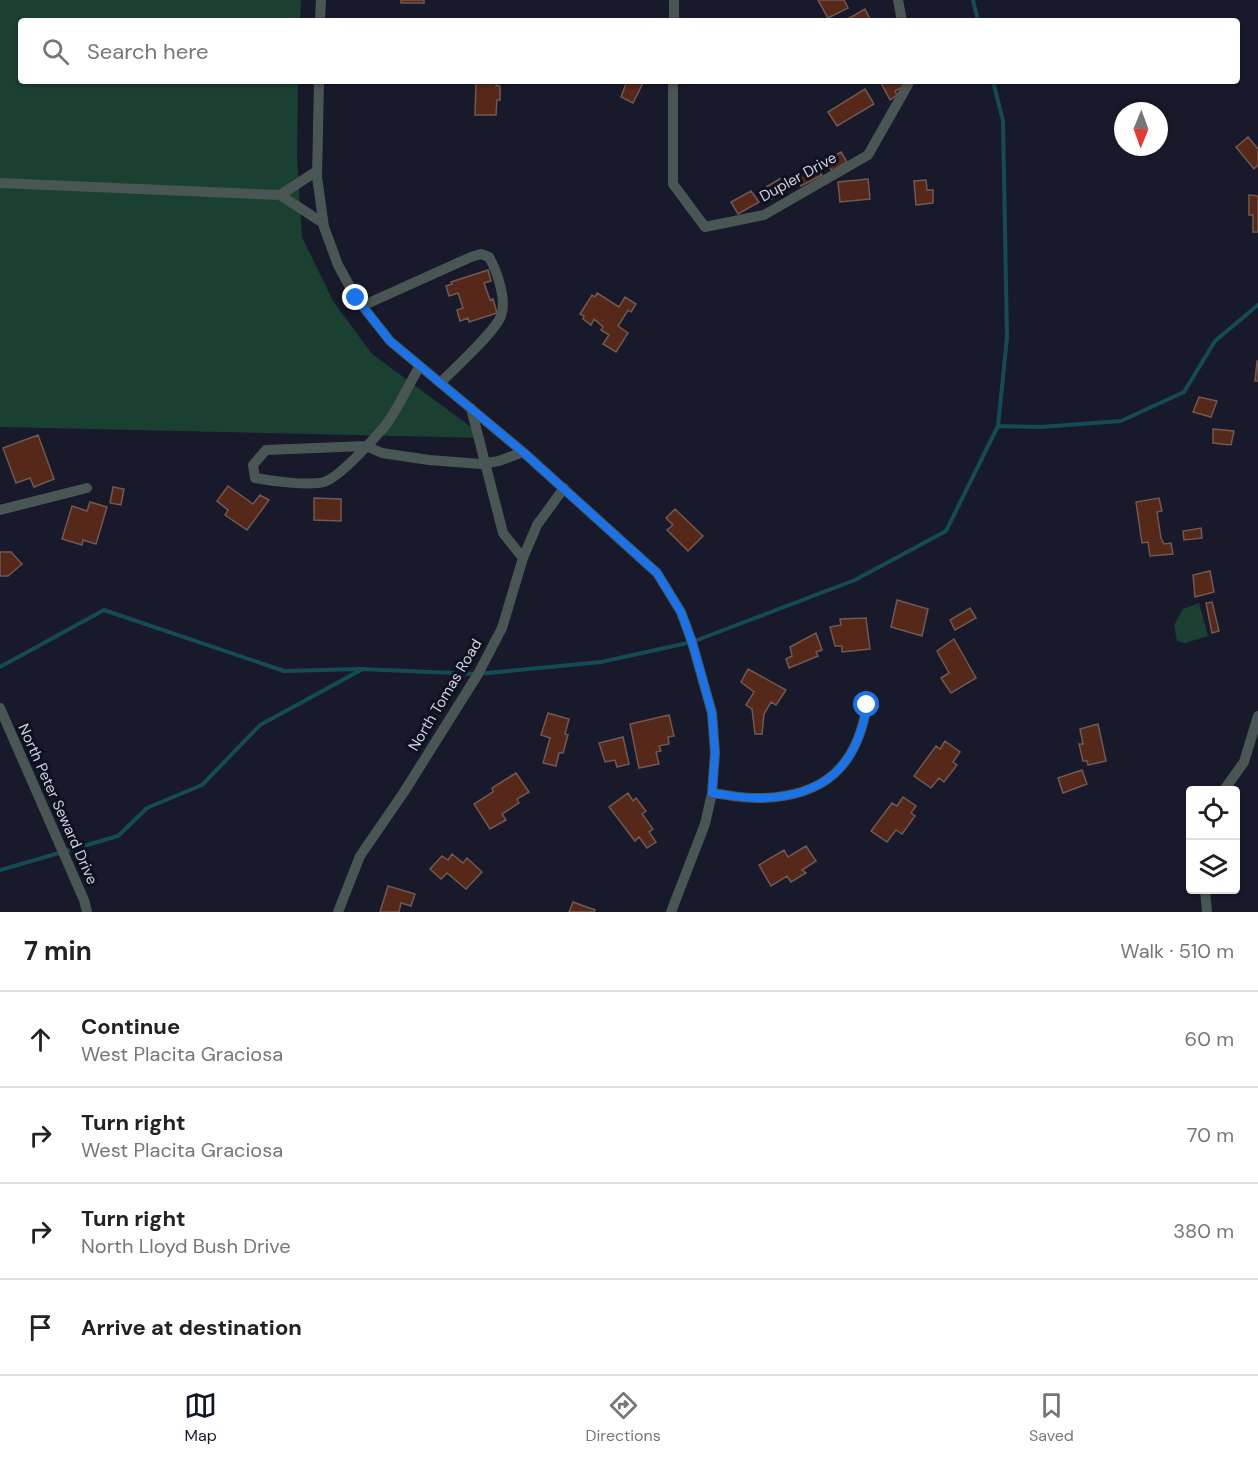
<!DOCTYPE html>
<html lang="en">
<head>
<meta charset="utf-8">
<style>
  body { margin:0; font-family:"DM Sans",sans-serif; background:#f6f6f6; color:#222 }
  .controls { position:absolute; right:18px; bottom:18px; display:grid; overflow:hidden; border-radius:6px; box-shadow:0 2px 4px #0004 }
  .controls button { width:54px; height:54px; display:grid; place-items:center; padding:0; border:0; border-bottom:2px solid #e0e0e0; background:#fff; color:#222; font:30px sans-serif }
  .compass { position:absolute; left:1114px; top:102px; width:54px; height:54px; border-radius:50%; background:#fff; box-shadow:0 2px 4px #0004; rotate:181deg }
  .stop { position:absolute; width:18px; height:18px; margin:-14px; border:4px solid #1a73e8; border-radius:50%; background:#fff }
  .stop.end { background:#1a73e8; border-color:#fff; box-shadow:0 2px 6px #0008 }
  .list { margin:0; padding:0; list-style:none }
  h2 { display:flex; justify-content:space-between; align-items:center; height:78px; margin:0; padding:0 24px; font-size:26px }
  h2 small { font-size:20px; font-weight:400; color:#767676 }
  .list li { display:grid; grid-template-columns:39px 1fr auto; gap:18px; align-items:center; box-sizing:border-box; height:96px; padding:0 24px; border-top:2px solid #e0e0e0 }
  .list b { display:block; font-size:22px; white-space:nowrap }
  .list p { margin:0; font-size:20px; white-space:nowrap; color:#767676 }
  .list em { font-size:20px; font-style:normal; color:#767676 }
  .icon { flex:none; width:33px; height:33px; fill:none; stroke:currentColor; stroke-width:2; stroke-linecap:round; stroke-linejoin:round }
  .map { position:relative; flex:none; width:1258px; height:912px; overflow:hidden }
  .search { position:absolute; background:#fff; box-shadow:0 2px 4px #0004; left:18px; right:18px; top:18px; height:66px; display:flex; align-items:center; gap:15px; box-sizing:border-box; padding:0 21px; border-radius:6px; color:#767676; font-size:22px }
  .sheet { height:462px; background:#fff }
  nav { display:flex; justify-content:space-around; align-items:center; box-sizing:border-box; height:84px; border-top:2px solid #e0e0e0; background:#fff; font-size:16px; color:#767676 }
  nav a { display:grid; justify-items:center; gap:3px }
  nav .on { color:#111827 }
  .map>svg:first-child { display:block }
  .green { fill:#1a4031 }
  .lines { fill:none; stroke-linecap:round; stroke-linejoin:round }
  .stream { stroke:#134c52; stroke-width:4 }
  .building { fill:#56281a; stroke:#705951; stroke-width:1.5 }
  .minor { stroke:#4a5653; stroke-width:10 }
  .route { stroke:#1a73e8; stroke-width:8 }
  .labels { text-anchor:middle; stroke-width:6; stroke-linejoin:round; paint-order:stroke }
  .street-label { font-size:15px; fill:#cfd1dd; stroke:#0f1121 }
</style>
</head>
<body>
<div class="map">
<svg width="1258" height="912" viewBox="0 0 1258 912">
  <rect width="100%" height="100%" fill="#181a2b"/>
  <!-- green -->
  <path class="green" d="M0,0H301L300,21H21V81H298L297,158L302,237L333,301L372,354L486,438L0,427Z
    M1199,603L1208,636L1185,643L1177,641L1174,625L1183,609Z"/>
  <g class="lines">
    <!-- stream -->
    <path class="stream" d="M973,0L978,21
      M998,426L1041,427L1121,421L1184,392L1215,341L1258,305
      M0,667L104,610L284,671L361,669L478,674L601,662L692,642L855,580L946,531L998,426L1007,338L1003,121L993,81
      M0,870L118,836L147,808L202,785L260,725L361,670"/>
  </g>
  <!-- building -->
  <path class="building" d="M401,0H424V3H401Z
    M818,0H844L848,8L828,18Z
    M865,9L871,21H847L846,20Z
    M476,81H506L505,83H498L496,86H500V100H497L496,115H475Z
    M627,81H644L633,103L621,97Z
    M885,81H901L904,86L895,91L897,95L890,100L881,83Z
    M865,89L874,104L837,126L828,112Z
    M1248,137L1258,149V165L1254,169L1236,147Z
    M841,152L847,162L832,171L825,161Z
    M812,165L822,175L801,186L796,177Z
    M781,178L788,189L770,200L763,189Z
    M868,179L870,199L840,202L838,182Z
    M926,180L927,190H933V203L916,205L914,181Z
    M751,191L759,202L738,214L731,202Z
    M1249,195L1258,196V232H1253V215H1249Z
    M488,270L491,281L484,283L490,300L493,299L497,313L469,322L468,318L460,321L457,310L463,308L458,293L449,296L446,286L452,284L451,282Z
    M597,293L619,307L625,297L636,304L631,312L628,310L618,326L628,333L616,352L603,344L609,335L601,330L603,327L594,319L591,325L583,319L584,316L580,314L592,295L595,297Z
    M1257,361H1258V381H1255Z
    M1199,397L1217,401L1211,417L1193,412Z
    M1213,429L1234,431L1231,445L1213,443Z
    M38,435L54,479L34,487L30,478L16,483L3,448Z
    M228,486L253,504L260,495L269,500L247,530L225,515L228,510L217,501Z
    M113,487L124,489L121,505L110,503Z
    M314,498L341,499V521L314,520Z
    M1159,498L1162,511L1157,512L1161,538L1164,544L1171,543L1173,554L1150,556L1148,542L1142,543L1136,502Z
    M90,502L107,507L96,544L83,540L82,545L62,539L72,506L87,511Z
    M675,509L703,536L688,551L667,530L673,525L666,518Z
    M1201,528L1202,538L1184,540L1183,531Z
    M0,552H11L22,564L8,576H0Z
    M1210,571L1214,592L1195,597L1193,575Z
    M897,600L928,609L922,636L891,627Z
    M1212,602L1219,631L1212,633L1206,603Z
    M970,608L976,618L955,630L950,620Z
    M866,618L870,649L842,652V646H835L830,627L841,625L840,619Z
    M816,633L822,650L816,652L818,656L789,668L786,659L792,656L790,647Z
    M954,639L976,678L951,693L941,678L949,673L937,651Z
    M748,669L786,690L776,705L771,702L764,714L762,734H755L752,709L746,705L754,692L741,682Z
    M548,713L569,719L565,734L568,735L563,753H559L556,766L543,763L550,738L541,735Z
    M669,715L674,736L668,737L669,744L659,746L661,751L656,752L659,764L639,768L630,724Z
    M1098,724L1106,761L1088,765L1087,761H1083L1079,744H1083L1080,729Z
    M623,737L629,764L617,767L615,760L605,762L599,743Z
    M945,741L960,752L953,762L957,765L944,782L939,778L931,788L914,776L936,746L940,749Z
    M1082,770L1087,784L1063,793L1058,778Z
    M516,773L529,792L517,799L519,803L502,814L506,820L490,829L474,804L493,792L492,788Z
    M628,793L633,801L636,798L646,811L642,814L653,829L649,832L656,842L647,848L639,837L635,841L609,807Z
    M903,797L916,806L911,813L915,816L902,834L896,830L887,842L871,831L892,803L897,806Z
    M806,846L816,861L802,870L806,873L791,882L787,876L771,886L759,865L784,850L788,857Z
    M452,854L463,863L467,858L482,872L466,889L447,873L441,879L430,869L442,856L448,860Z
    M388,886L415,894L411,906L401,903L399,912H380Z
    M573,902L595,910L594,912H569Z"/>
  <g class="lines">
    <!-- minor -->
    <path class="minor" d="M898,0L902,21
      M320,21L321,0
      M674,21V0
      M319,81L317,177L324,227L338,265L356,298L390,341L523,452L657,573L681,612L692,642L712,713L715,753L712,793L705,824L671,912
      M673,81V184L705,227L764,215L868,155L910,81
      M0,183L280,195L323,223
      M280,195L317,171
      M362,306L471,257L481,254L489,257C497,271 507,300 501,316C494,333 455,368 440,383
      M420,366C408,385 399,408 385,426C374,439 340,477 324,482C308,486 272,481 255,478L253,465L266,450L366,446L382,453L429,460L481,464L499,461L523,452
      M471,408L503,533L523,558
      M0,510L87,488
      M0,708L84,900L87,912
      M1224,790L1244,762L1258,716
      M712,793C728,795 746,799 762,798C825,796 857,766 867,705
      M1205,890L1207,912
      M338,912L360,856L404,792L478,674L502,628L523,558L537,525L564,488"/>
  </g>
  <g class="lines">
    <!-- route -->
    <path class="route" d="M356,298L390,341L523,452L657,573L681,612L692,642L712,713L715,753L712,793C728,795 746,799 762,798C825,796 857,766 867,705"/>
  </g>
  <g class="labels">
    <!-- street labels -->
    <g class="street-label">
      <text transform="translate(798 177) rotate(-29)" y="5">Dupler Drive</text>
      <text transform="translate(445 695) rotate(-59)" y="5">North Tomas Road</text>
      <text transform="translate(58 804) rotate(66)" y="5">North Peter Seward Drive</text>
    </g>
  </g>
</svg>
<div class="controls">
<button><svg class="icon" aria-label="locate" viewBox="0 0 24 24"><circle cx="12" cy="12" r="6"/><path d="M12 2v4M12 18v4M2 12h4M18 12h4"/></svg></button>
<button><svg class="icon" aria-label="layers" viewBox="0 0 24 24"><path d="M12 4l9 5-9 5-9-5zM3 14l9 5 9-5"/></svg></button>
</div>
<svg class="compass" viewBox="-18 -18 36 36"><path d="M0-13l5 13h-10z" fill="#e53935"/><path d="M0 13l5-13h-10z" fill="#767676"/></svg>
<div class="stop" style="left:867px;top:705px"></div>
<div class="stop end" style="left:356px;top:298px"></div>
<div class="search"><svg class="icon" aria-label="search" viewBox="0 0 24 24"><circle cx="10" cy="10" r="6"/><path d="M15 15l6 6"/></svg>Search here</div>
</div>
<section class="sheet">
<h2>7 min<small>Walk · 510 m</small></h2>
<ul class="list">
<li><svg class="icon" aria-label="ahead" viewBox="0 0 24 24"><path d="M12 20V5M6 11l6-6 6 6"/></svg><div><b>Continue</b><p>West Placita Graciosa</p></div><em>60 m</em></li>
<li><svg class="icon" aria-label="right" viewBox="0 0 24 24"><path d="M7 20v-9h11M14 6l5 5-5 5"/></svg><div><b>Turn right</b><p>West Placita Graciosa</p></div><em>70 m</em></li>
<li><svg class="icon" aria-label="right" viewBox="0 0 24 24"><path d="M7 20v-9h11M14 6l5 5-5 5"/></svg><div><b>Turn right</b><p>North Lloyd Bush Drive</p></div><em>380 m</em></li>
<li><svg class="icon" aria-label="arrive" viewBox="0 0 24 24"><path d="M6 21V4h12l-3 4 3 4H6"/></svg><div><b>Arrive at destination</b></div></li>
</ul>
</section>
<nav>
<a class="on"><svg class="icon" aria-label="map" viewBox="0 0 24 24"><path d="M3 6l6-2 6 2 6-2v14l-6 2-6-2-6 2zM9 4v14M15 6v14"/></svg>Map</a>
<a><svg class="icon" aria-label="directions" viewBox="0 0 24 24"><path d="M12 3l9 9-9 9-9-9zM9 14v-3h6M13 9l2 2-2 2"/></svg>Directions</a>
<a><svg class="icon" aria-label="saved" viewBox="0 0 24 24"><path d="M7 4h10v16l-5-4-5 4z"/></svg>Saved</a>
</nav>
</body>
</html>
